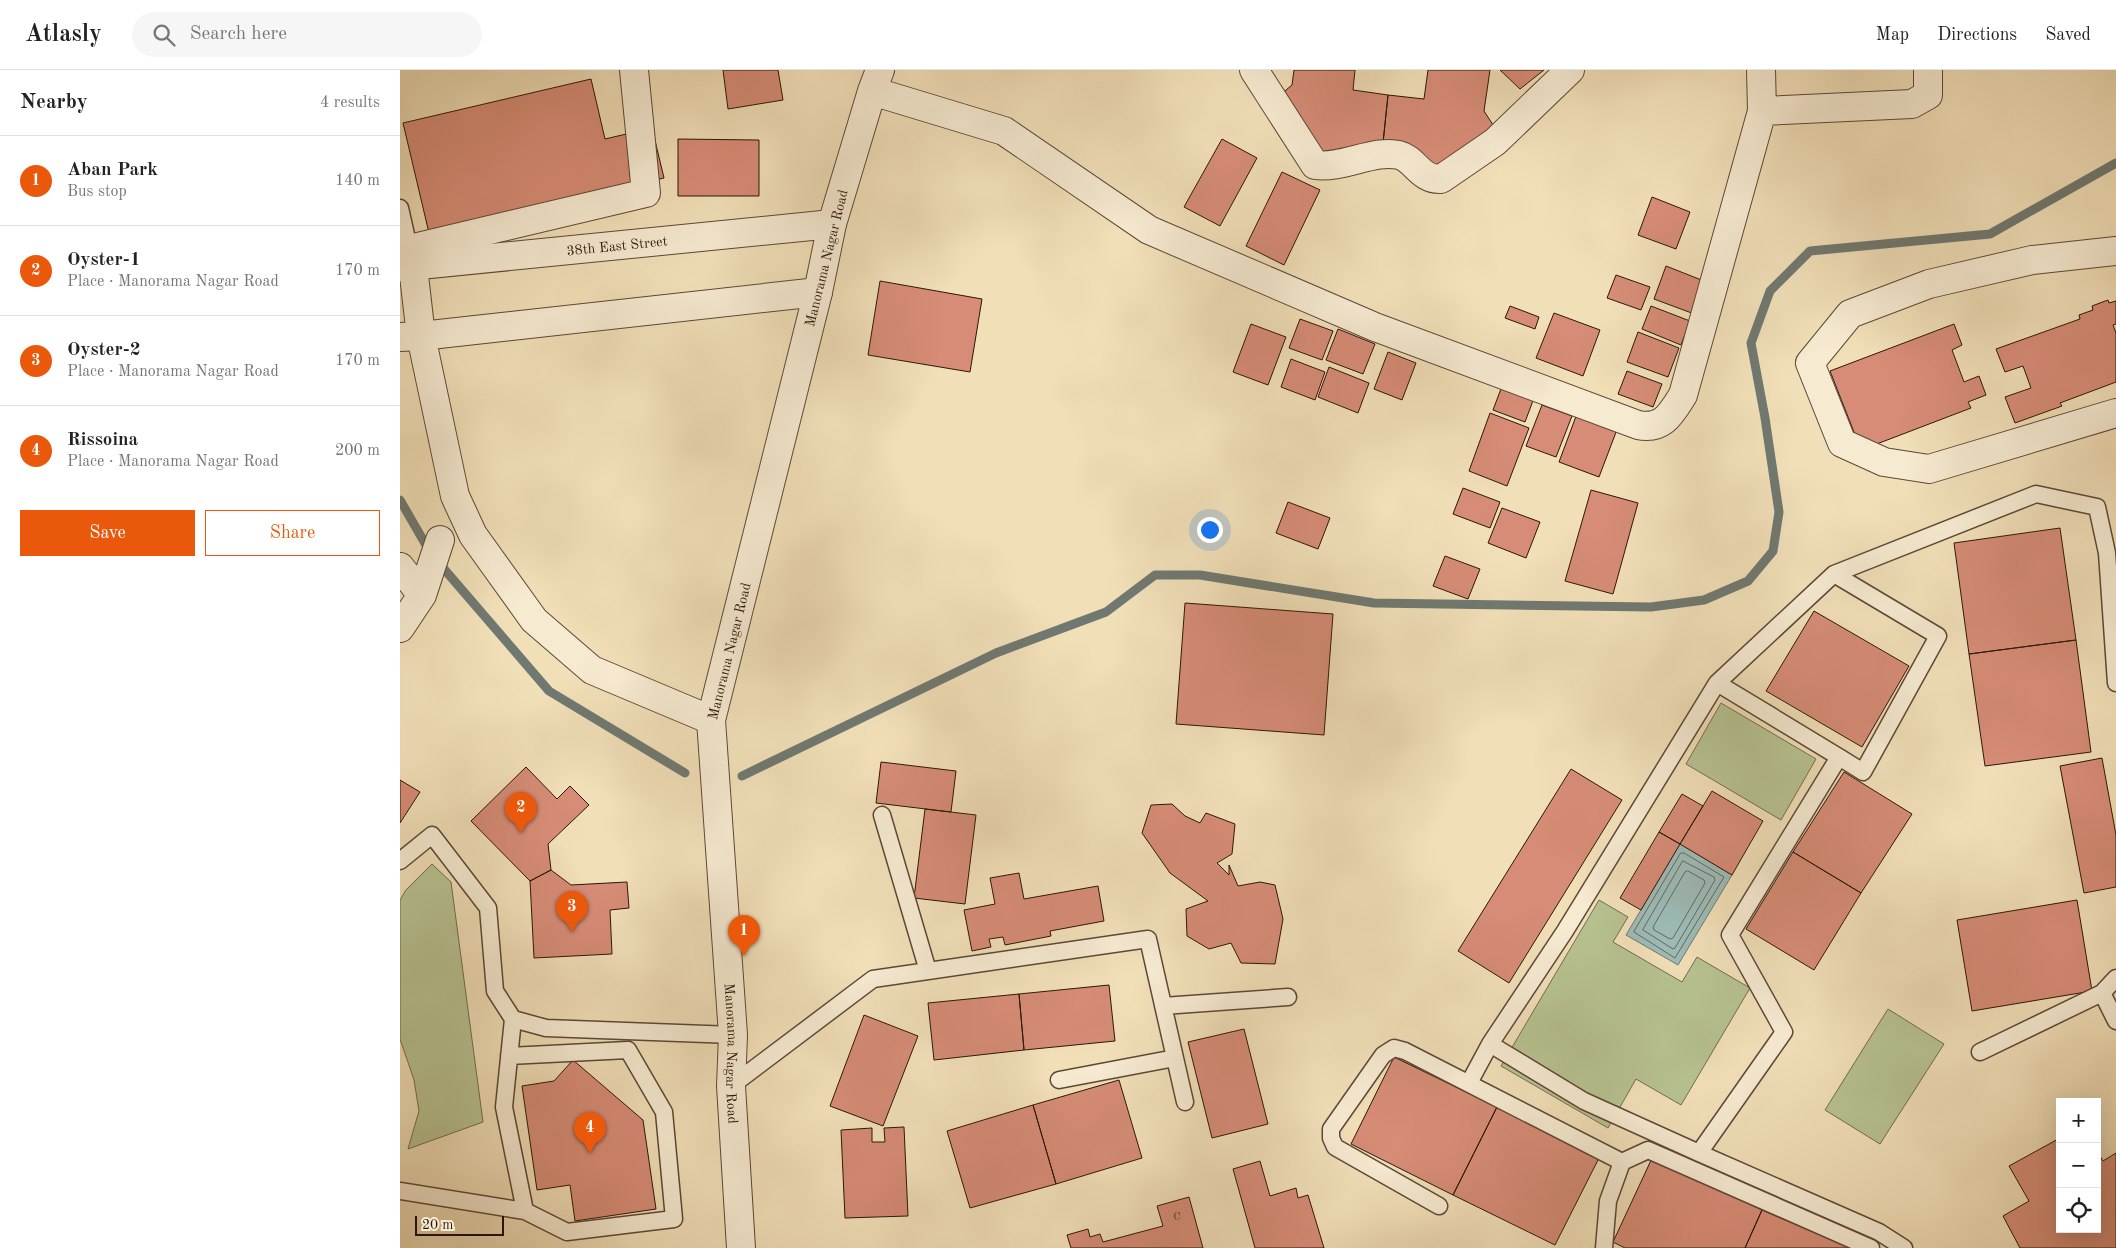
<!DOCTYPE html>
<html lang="en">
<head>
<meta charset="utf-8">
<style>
  body { margin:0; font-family:"Old Standard TT",serif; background:#f6f6f6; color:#222 }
  .controls { position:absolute; right:15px; bottom:15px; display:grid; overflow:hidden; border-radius:0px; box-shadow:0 5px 20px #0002 }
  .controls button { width:45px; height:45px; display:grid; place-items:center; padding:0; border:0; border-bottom:1px solid #e0e0e0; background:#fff; color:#222; font:25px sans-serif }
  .scale { position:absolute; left:15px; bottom:12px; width:89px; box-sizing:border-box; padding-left:5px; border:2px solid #2c1609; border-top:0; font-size:14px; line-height:18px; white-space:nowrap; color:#2c1609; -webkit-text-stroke:4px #f6ead1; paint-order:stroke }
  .you { position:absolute; left:809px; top:459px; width:18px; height:18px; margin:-12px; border:4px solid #fff; border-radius:50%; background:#1a73e8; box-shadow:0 0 0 8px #1a73e833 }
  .badge { display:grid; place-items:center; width:32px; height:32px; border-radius:50%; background:#ea580c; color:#fff; font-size:16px; font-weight:700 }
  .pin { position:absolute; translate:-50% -41px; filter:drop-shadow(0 1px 2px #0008) }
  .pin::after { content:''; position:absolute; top:26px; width:18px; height:15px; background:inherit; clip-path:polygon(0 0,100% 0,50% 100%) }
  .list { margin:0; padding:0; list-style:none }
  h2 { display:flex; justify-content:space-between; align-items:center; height:65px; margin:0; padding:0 20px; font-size:21px }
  h2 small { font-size:16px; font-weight:400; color:#767676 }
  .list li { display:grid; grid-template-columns:32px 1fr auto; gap:15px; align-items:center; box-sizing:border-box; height:90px; padding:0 20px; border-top:1px solid #e0e0e0 }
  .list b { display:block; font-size:19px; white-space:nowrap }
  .list p { margin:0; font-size:16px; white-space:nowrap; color:#767676 }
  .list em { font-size:16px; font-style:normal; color:#767676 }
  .actions { display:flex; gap:10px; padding:15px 20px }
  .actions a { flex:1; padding:11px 0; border:1px solid #ea580c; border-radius:0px; text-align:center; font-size:18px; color:#ea580c }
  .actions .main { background:#ea580c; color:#fff }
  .icon { flex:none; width:28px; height:28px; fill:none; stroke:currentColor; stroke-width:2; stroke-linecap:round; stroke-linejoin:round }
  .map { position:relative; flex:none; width:1716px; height:1178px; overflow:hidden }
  header { display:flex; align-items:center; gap:30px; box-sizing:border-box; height:70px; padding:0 25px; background:#fff; border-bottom:1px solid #e0e0e0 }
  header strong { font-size:24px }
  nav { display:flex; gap:28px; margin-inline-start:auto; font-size:18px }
  .search { width:350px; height:45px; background:#f6f6f6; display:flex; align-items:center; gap:12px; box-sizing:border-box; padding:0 18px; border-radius:28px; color:#767676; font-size:19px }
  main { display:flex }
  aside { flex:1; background:#fff }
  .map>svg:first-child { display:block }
  .green { fill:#b7c291; stroke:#726c4d }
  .water { fill:#9dbbb7; stroke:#707971 }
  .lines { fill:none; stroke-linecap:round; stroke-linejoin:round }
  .shore { stroke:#646860; stroke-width:1 }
  .stream { stroke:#707971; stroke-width:9 }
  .building { fill:#d68c76; stroke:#2c1609 }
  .service-casing { stroke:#5d4835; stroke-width:19 }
  .minor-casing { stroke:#5d4835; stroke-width:30 }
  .tertiary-casing { stroke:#5d4835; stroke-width:30 }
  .service { stroke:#f6ead1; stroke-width:16 }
  .minor { stroke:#f6ead1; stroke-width:28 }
  .tertiary { stroke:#f6ead1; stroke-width:28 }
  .labels { text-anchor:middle; stroke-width:4; stroke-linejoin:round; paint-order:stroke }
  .number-label { font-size:11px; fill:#563424 }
  .street-label { font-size:14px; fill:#2c1609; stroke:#f6ead1 }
</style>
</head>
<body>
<header>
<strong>Atlasly</strong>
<div class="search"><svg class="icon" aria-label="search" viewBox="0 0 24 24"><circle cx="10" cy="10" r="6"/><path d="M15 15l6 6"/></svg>Search here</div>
<nav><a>Map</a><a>Directions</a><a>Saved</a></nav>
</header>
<main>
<aside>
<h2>Nearby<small>4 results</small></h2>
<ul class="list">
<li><span class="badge">1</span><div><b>Aban Park</b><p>Bus stop</p></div><em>140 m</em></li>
<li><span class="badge">2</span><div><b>Oyster-1</b><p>Place · Manorama Nagar Road</p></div><em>170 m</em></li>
<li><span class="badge">3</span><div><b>Oyster-2</b><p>Place · Manorama Nagar Road</p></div><em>170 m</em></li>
<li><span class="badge">4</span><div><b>Rissoina</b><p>Place · Manorama Nagar Road</p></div><em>200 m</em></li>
</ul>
<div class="actions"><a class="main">Save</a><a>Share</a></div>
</aside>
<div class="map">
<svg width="1716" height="1178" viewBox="0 0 1716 1178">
  <rect width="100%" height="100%" fill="#f1dfb8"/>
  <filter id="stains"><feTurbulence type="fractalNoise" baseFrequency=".004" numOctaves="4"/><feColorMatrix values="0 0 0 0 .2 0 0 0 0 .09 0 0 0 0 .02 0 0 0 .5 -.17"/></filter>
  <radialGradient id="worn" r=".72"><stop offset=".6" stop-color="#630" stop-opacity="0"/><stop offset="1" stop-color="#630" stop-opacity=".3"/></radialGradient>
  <!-- green -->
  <path class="green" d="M1321,633L1416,689L1381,750L1286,694Z
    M32,794L51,812L83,1052L8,1079L19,1041L14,1010L0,969V830L6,820Z
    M1199,830L1228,847L1213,872L1282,912L1297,887L1350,918L1281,1035L1236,1009L1208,1058L1101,996Z
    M1488,939L1544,974L1480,1074L1425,1040Z"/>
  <!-- water -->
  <path class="water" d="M1280,774L1332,805L1278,895L1226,865Z"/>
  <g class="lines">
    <!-- shore -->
    <path class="shore" d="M1281,783H1284L1324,807L1275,888L1234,862Z
      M1283,791L1314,807L1315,810L1275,878L1273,879L1243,860Z
      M1288,801L1304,810L1305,813L1273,868L1270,869L1254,860L1253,857L1285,802Z"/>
    <!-- stream -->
    <path class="stream" d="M0,430L30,482
      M38,492L149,621L285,703
      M342,706L596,583L706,542L755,505H800L974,533L1251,537L1304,530L1348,511L1373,481L1379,442L1365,348L1351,273L1370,221L1410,181L1590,164L1716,93"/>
  </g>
  <!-- building -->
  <path class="building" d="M323,0H378L383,30L328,39Z
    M894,0H955L953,20L988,25L983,73L926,89L879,26L892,15Z
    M1028,0H1090L1084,41L1097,61L1037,102L983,73L988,25L1024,29Z
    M1100,0H1144L1120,19Z
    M191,9L205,69L252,58L264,108L29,163L3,53Z
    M278,69L359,70V126H278Z
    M822,69L857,88L820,156L784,137Z
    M882,102L920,120L884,195L846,176Z
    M1252,127L1290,142L1276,179L1238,165Z
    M1266,196L1309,213L1297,245L1254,229Z
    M1216,205L1250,217L1241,240L1207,228Z
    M480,211L582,229L570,302L468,285Z
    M1708,230L1709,233L1716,231V254L1713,255L1716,263V312L1660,333L1662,336L1615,353L1605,327L1631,318L1623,296L1605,302L1596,279L1680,249L1679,245L1693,240L1692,236Z
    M1110,236L1139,247L1135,259L1105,248Z
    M1251,236L1290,251L1281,275L1242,259Z
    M1154,243L1200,260L1183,306L1136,288Z
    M900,249L933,261L922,290L889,278Z
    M851,254L886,267L868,315L833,302Z
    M1554,254L1562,275L1552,280L1564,312L1579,306L1586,325L1568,332L1571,338L1461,380L1430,301Z
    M938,259L975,274L963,304L926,290Z
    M1238,262L1279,278L1268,307L1227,292Z
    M988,282L1016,293L1002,330L974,319Z
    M891,289L925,302L915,330L881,317Z
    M929,297L969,313L958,343L918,327Z
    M1227,301L1262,314L1253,337L1218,324Z
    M1102,316L1134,328L1125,352L1093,340Z
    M1142,335L1172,346L1156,387L1126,376Z
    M1178,341L1218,357L1199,407L1159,392Z
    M1090,343L1129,358L1107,416L1069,401Z
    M1063,418L1100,432L1090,458L1053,444Z
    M1191,420L1238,433L1213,524L1165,511Z
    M888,432L930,448L918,479L876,463Z
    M1102,438L1140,452L1126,488L1088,473Z
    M1660,458L1676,570L1569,584L1554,473Z
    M1045,486L1080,499L1068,529L1033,516Z
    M785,533L933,544L924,665L776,654Z
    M1414,541L1509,596L1462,677L1366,621Z
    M1676,570L1691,682L1585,696L1569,584Z
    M1702,688L1716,765V817L1684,823L1660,696Z
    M481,692L556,701L551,742L476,733Z
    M126,697L157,729L170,716L189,735L148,774L151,800L130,811L71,751Z
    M1171,699L1222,730L1109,913L1058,881Z
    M1444,702L1512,744L1461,823L1393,782Z
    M0,710L20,722L0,753Z
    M1312,721L1363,751L1332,805L1280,774Z
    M1282,724L1303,736L1280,774L1259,762Z
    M772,734L785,746L800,753L806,743L835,754L832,784L817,793L829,805V795L838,816L860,812L875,815L883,849L875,894L841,893L831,873L809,879L787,866L786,839L808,831L770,803L742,763L751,735Z
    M525,739L576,745L565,834L514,828Z
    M1259,762L1280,774L1241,840L1220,828Z
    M1393,782L1461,823L1414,900L1346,859Z
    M151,800L171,815L227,812L229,838L210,840L212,884L134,888L130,811Z
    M619,803L624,829L698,816L704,851L650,861L651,866L605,875L603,867L589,869L591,877L572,881L564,840L595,834L590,808Z
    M1677,830L1692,921L1572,941L1557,850Z
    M709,915L715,971L624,980L619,924Z
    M619,924L624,980L534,990L528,933Z
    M464,945L518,966L483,1056L430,1036Z
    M844,959L868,1054L812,1068L788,972Z
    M994,987L1097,1037L1053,1125L951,1074Z
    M173,990L243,1050L256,1139L175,1151L170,1115L137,1120L122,1016L154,1011Z
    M719,1010L742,1088L656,1114L633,1035Z
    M633,1035L656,1114L570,1138L547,1061Z
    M1097,1037L1199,1088L1155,1175L1053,1125Z
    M504,1057L508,1146L445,1148L441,1060L472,1058V1072H485L484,1058Z
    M1660,1068V1159H1697V1081L1703,1091L1716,1083V1178H1620L1603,1146L1629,1131L1609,1096Z
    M1253,1086L1362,1140L1345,1178H1225L1213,1172Z
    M860,1091L870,1126L896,1118L898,1128L908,1125L924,1178H855L833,1099Z
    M789,1127L803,1178H671L667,1165L688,1159L690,1167L700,1164L703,1172L763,1156L757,1136Z
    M1362,1140L1451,1178H1345Z"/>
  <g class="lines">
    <defs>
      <path id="service" d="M0,138L11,187
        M1434,504L1538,566L1463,702L1439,687
        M1317,613L1434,504L1636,424L1697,437L1707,483L1716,613
        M482,745L528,901
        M0,791L32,765L88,838L95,921L113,949L104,1037L125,1141L0,1121
        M1716,908L1702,923L1716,951
        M763,936L888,927
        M113,949L146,958L333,965
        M1580,982L1702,923
        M109,986L228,980L264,1042L274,1149L167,1162L125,1141
        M659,1010L775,988
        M1069,1013L1090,974L1165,861L1317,613L1439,687L1330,865L1384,962L1299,1083L1184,1031L1090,974
        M331,1016L473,909L748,869L785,1032
        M1299,1083L1479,1162L1504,1178
        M1039,1136L935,1077L931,1068V1059L983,985L994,978L1005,981L1222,1092
        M1204,1178L1208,1131L1222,1092L1248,1080L1471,1178"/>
      <path id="minor" d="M854,0L915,95C942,99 974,79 999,85C1015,89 1020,110 1041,109L1095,72L1170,0
        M1361,0L1362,41
        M472,21L604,61L749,160L975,257L1238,355C1263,360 1271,344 1283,325L1362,41L1512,34L1528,25V0
        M432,154L472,21L480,0
        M9,179L246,123L234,0
        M1716,181L1632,190L1529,214L1450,244L1410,293L1442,373L1484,392L1529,399L1716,343
        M13,197L21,266L55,426L73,465L134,550L192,600L311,650
        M0,497L22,525
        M0,558L22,525L40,470"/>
      <g id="tertiary">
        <path id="s1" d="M0,197L432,154L418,222L311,650L333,965L331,1016L341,1178"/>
        <path d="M0,267L21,266L418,222"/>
      </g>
    </defs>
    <!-- service casing -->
    <use href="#service" class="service-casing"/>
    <!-- minor casing -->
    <use href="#minor" class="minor-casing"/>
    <!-- tertiary casing -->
    <use href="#tertiary" class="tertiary-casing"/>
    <!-- service -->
    <use href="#service" class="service"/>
    <!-- minor -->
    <use href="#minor" class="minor"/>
    <!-- tertiary -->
    <use href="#tertiary" class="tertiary"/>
  </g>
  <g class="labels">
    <!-- number labels -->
    <g class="number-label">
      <text x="777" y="1150">C</text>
    </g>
    <!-- street labels -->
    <g class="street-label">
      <text dy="5" stroke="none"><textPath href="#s1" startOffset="218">38th East Street</textPath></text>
      <text transform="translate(426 188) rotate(-76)" y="5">Manorama Nagar Road</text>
      <text transform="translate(329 581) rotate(-76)" y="5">Manorama Nagar Road</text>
      <text dy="5" stroke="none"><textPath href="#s1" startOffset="1279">Manorama Nagar Road</textPath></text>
    </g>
  </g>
  <rect width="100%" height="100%" filter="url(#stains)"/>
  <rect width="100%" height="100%" fill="url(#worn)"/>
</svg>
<div class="controls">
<button>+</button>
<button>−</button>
<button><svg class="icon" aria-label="locate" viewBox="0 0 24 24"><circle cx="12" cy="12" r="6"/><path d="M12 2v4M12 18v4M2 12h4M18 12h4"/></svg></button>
</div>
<div class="scale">20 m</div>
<div class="you"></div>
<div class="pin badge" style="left:344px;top:886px">1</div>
<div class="pin badge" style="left:121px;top:763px">2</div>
<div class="pin badge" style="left:172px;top:862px">3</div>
<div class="pin badge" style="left:190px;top:1083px">4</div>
</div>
</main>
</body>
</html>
